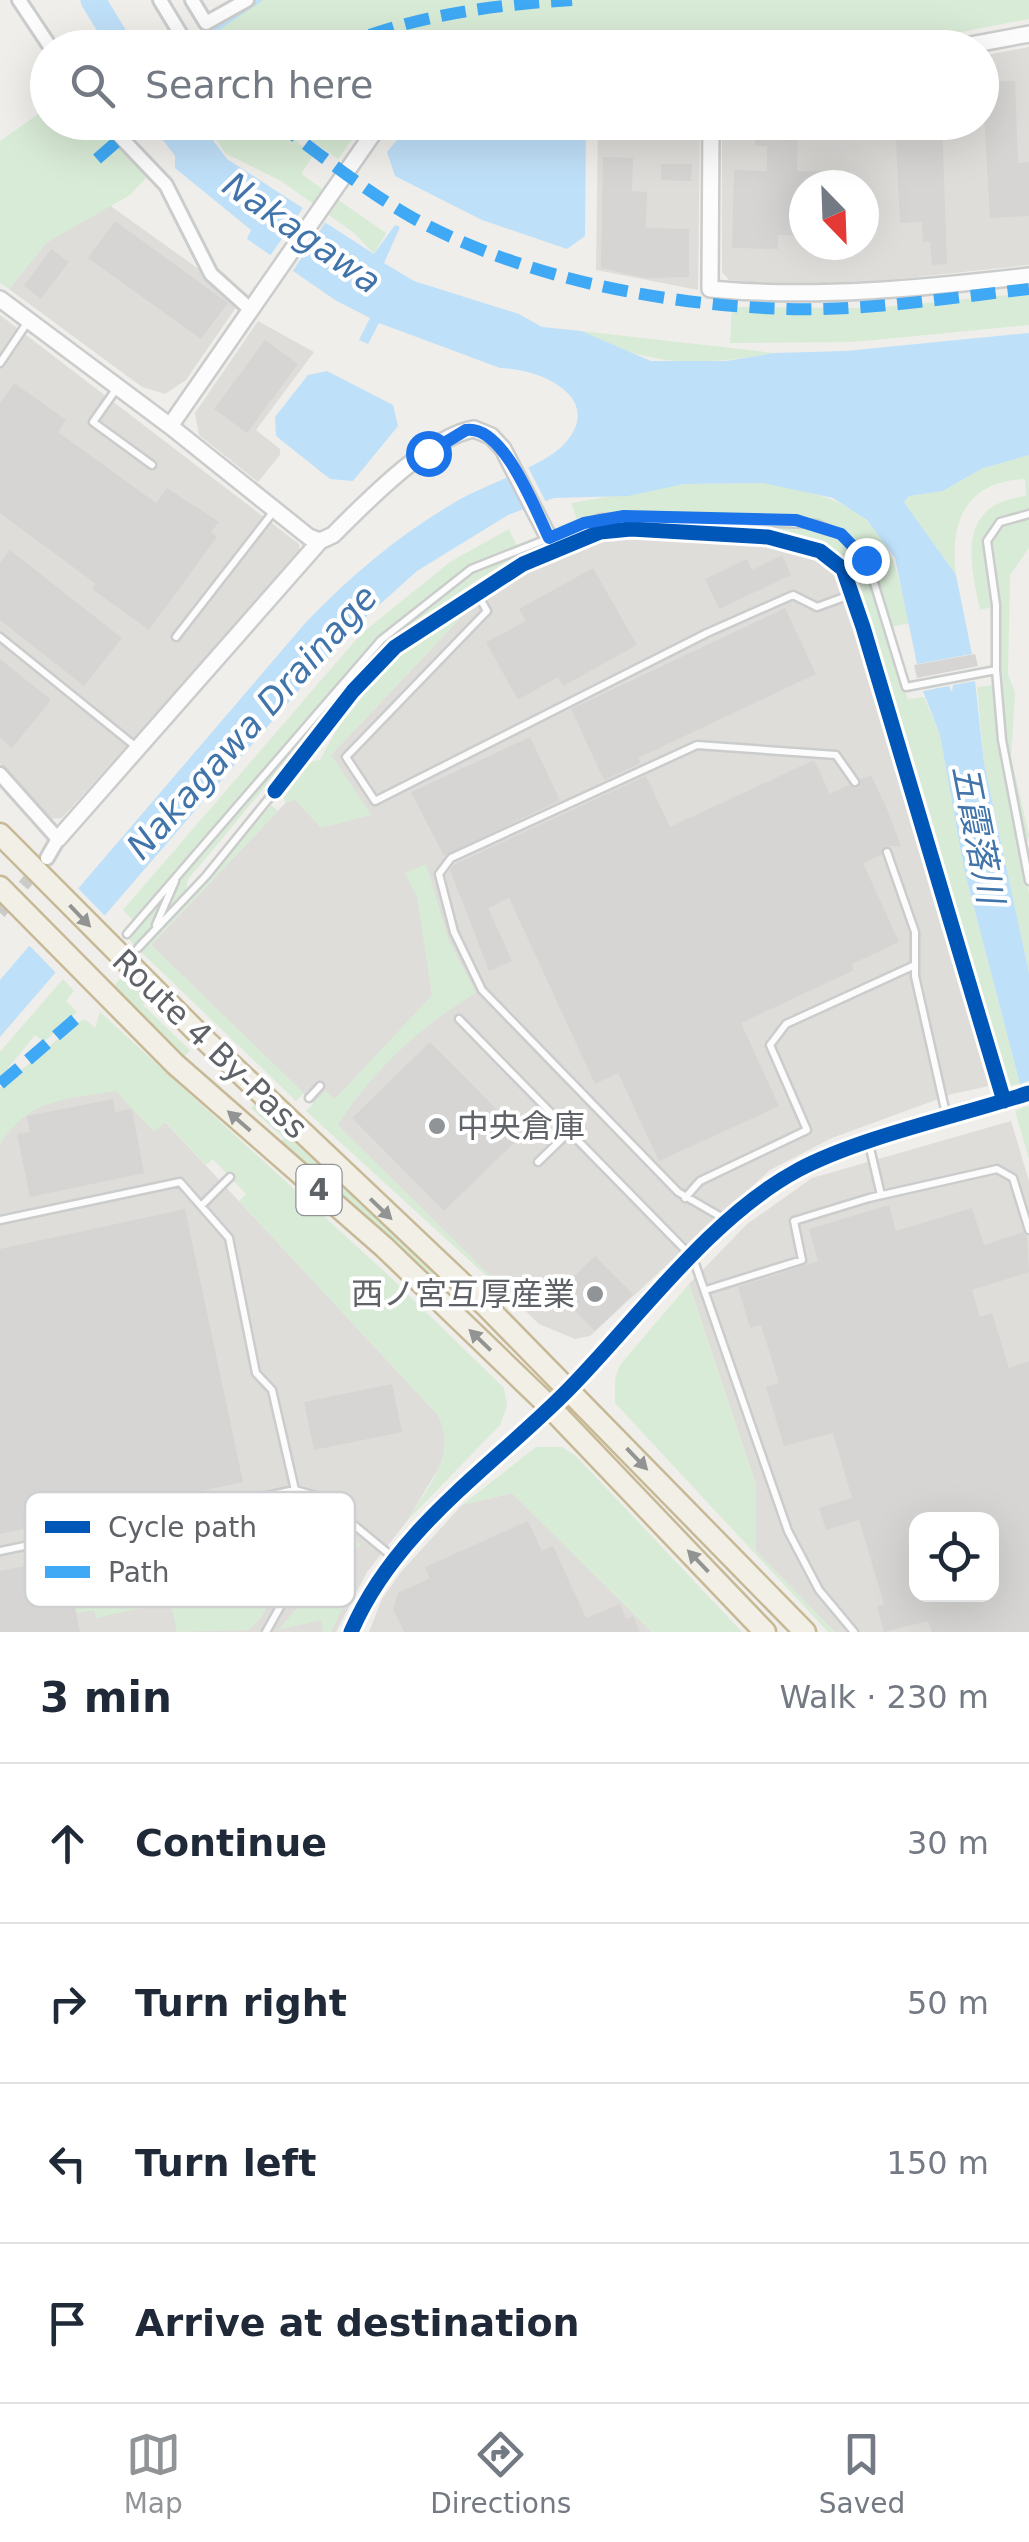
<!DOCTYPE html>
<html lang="en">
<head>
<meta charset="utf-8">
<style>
  body { margin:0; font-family:"DejaVu Sans","Noto Sans JP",sans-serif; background:#f6f6f7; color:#1f2937 }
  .controls { position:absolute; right:30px; bottom:30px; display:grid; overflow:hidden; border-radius:20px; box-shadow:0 10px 40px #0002 }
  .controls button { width:90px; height:90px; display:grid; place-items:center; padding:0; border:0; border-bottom:2px solid #e0e1e3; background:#fff; color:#1f2937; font:50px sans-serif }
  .compass { position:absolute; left:789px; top:170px; width:90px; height:90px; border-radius:50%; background:#fff; box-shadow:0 10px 40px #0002; rotate:157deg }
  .stop { position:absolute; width:30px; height:30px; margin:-22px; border:8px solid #1a73e8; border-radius:50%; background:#fff }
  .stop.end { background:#1a73e8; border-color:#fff; box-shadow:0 2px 10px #0008 }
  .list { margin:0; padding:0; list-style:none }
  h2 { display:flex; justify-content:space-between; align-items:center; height:130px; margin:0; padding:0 40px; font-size:42px }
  h2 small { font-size:32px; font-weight:400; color:#747a83 }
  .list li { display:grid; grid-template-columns:65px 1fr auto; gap:30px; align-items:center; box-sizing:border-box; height:160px; padding:0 40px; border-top:2px solid #e0e1e3 }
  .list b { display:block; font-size:38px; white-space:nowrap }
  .list em { font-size:32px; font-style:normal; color:#747a83 }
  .icon { flex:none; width:55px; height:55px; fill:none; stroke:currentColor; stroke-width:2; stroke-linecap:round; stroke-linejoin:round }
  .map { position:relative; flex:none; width:1029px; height:1632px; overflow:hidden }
  .search { position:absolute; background:#fff; box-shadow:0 10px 40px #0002; left:30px; right:30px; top:30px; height:110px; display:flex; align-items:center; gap:25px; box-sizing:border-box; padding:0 35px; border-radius:55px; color:#747a83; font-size:38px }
  .sheet { height:770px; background:#fff }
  nav { display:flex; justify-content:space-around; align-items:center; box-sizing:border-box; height:140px; border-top:2px solid #e0e1e3; background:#fff; font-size:28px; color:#747a83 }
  nav a { display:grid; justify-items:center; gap:5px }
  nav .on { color:#919496 }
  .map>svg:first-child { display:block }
  .industrial { fill:#dfddda; fill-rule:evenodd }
  .green { fill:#d8ebd6 }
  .water { fill:#bfe0f9 }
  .pier { fill:#efeeea }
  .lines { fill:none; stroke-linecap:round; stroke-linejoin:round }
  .stream { stroke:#bfe0f9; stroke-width:4 }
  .river { stroke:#bfe0f9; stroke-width:25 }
  .building { fill:#d6d5d3; fill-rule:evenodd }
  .minor-tunnel { stroke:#cbcbca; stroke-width:12; stroke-dasharray:12 6; stroke-linecap:butt }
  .service-casing { stroke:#cbcccc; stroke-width:11 }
  .minor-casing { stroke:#cbcccc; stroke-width:18 }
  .tertiary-casing { stroke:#cbcccc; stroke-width:20 }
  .trunk-casing { stroke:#c8b996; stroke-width:25 }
  .service { stroke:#fdfcfc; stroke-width:6 }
  .minor { stroke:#fdfcfc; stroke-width:12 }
  .tertiary { stroke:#fdfcfc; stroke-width:15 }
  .trunk { stroke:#f2f0e6; stroke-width:20 }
  .quiet { stroke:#3fa9f5; stroke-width:12; stroke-dasharray:25 12; stroke-linecap:butt }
  .cycleway-casing { stroke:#fff; stroke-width:21 }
  .cycleway { stroke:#0057b8; stroke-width:15 }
  .oneway { fill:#929494 }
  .route { stroke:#1a73e8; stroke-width:12 }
  .poi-dot { fill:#919496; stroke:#fff; stroke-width:4 }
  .labels { text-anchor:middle; stroke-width:8; stroke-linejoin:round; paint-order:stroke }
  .shield { fill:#fff; stroke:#8f9295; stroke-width:2.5 }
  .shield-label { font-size:30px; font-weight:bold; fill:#5f6368 }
  .street-label { font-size:32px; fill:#5f6368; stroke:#fff }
  .poi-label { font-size:32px; fill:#5f6368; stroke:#fff; text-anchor:start }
  .water-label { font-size:35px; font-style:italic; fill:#4174aa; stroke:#fff }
  .key { fill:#fff; stroke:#cfd0d2; stroke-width:2.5 }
  .key-label { font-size:28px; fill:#5f6368 }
</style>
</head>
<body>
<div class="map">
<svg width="1029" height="1632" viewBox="0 0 1029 1632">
  <rect width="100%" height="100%" fill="#efeeea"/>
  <!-- industrial -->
  <path class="industrial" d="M1029,47V265L887,280L783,285L729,280L722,272V123L982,122V56ZM804,185H864V245H804Z
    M598,123H700L698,290L596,270Z
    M108,204L207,275L237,306L186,380L165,394L142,387L9,289L46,243Z
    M0,315L299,544L300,554L62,818L50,819L0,763Z
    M258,321L314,352L256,430L280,449V455L258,482L199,435L195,413Z
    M620,536L771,544L819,557L836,569L980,1038L989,1086L952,1094L832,1138L770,1170L590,1336L575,1339L539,1324L151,945L467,611L528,570L588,542Z
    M77,1027L438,1415L447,1435L446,1456L407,1521L367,1572L336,1632H0V1119Z
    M1011,1121L1029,1181V1632H835L756,1551V1485L689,1284L747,1224L812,1178ZM916,1520H992V1594H916Z
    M512,1493L652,1632H369L382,1599L401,1572L462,1505Z"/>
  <!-- green -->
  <path class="green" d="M252,0H1029V19L920,40L825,45L200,48L191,35Z
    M47,108L48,122L99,123L149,175L130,195L46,243L9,289L0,283V141Z
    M202,123H270L314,154L301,174L386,233L374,254L354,233L281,181L225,153L217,140L220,131L207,129Z
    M286,123H285H364L338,159Z
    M1029,293V325L854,342L730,343L732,307L875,308Z
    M581,331L774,353C698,366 651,368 581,331Z
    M1029,455V548L1010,575L1008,674L1015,693L1011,757L1029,835L1026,847L1004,732L1000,605L980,610C969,559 957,504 1026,496L1025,479C966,481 949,522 956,575L904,502L909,496L943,491L981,469Z
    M763,483C864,500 891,521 909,623L883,629L908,699L924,697L940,735L964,869L1020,1084L1006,1086C968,946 930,806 885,668C875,637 862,579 840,555C803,516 615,518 565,535L558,527L577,519L571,503L684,484Z
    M509,529L516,545L538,537L537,548C392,611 289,763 188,879L186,893L136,946L121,933L133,920L123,910L361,634L450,562Z
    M467,611L331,755L371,815L321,828L295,800L285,803L282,790L304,763L320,760C366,676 385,658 467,611Z
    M994,685L1002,756L1029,894V973L984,763L977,687Z
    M271,805L278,811L151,945L304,1093L296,1101L139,950L215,872Z
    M426,864L449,941L476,993C422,1025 372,1071 338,1125L539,1324L306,1111L325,1091L335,1099L432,995L417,897L405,873Z
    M123,975L148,998L143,1005L190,1050L184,1057L113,987Z
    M63,979L74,991L66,1001L77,1012L44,1042L35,1035L0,1078V1052Z
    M100,1012L387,1274L504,1388L507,1406L500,1425L407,1521C429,1485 457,1456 438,1415L239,1201L246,1194L213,1159L206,1165L166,1122L154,1132L116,1091C66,1100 29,1097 0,1145V1088L77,1023L85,1019L95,1028Z
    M258,1100L444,1282L440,1286L279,1145L284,1138L251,1108Z
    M1028,1106L1029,1108V1159L1015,1111Z
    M689,1284L756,1485V1551L835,1632H828L615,1403V1379L620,1365Z
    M536,1447H562L576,1456L742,1632H652L512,1493L462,1505Z
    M289,1500L322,1511L361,1545L349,1555V1573L357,1578L331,1632H323L321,1620L278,1630L299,1606L281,1507Z
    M250,1509L259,1512C267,1550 287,1603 248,1630L177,1632L172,1609L160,1604L96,1618L94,1610L77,1613L74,1601L126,1590L116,1536Z"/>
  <!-- water -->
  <path class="water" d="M412,122L586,123L585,236L567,249L482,220L395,176L387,152Z
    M150,123H200L227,159L374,254L395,225L400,227L384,263L414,281L519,314L542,327L581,331L651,361H726L774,353L846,351L1029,333V455L981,469L943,491L909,496L904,502L956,575L972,654L917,664L895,558L867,520L833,498L763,483L684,484L628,496L554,498L508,515L417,571L349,632L0,1037V980L307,621C353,574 400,534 457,501C486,484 546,466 566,442C605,396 538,368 500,368L379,323L368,344L359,340L370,318L335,300L247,239L251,230L175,168V156Z
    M327,371L393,405L398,426L353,481L330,479L276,436L275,417L308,375Z
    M975,681L984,763L1029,973V1081L1020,1084L964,869L940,735L923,691L949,686L952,692L953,685Z"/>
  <!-- pier -->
  <path class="pier" d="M307,202L329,217L290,275L268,259Z
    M525,461L548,506L527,516L504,471Z
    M75,885L108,919L58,975L26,942Z"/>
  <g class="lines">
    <!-- stream -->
    <path class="stream" d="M193,45L260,0"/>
    <!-- river -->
    <path class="river" d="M93,0L122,48"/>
  </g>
  <!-- building -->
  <path class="building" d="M1015,81L1018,163L1029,162V216L990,218L982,82Z
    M755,122H821L818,139H798L797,171L838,172V185H804V236L778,235V249L732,248L734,170L767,171V146H755Z
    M895,122H942L947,264L932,265L930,242H923L922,222L900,223Z
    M603,157L633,158L632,191L647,192L646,228L689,229V277L646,278L601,268Z
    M661,164H692L691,181L661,180Z
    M115,221L228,303L201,339L88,258Z
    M51,249L69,262L41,299L24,286Z
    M265,340L298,364L247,433L214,409Z
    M14,383L66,420L58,432L156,503L167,488L219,522L211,532L217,537L149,630L92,589L96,584L0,513V403Z
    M10,550L122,638L84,686L0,620V563Z
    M782,555L791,575L719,609L705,579L747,559L752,570Z
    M593,568L637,645L563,686L558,677L518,700L486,642L526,621L519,609Z
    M785,608L816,674L638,758L641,763L604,780L571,709Z
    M975,654L978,666L917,678L914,665Z
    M0,659L51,700L12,748L0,738Z
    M530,737L560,800L444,856L411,792Z
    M814,760L830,794L849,785L858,788L861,779L871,775L887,809L901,846H884L881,855L863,863L899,942L852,964L854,970L741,1023L779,1106L659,1161L618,1073L595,1084L509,898L488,908L512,961L489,971L450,870L455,864L646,776L670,827Z
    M430,1042L522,1135L444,1211L352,1118Z
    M113,1099L115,1112L132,1109L144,1173L30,1197L17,1134L30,1132L27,1116Z
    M889,1205L896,1231L972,1208L984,1245L1023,1232L1027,1237L1029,1272L972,1290L980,1317L992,1313L1009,1368L1029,1361V1632H932L928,1621L884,1632L877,1607L884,1604L859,1520L826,1530L819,1508L852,1498L833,1433L784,1446L766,1387L779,1383L761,1325L750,1328L738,1287L818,1261L809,1229ZM916,1520H992V1594H916Z
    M185,1209L243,1482L0,1534V1249Z
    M595,1256L633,1294L595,1331L557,1293Z
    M392,1384L402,1432L314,1450L304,1402Z
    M528,1521L542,1551L553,1546L586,1618L620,1604L626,1619L633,1616L640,1632H404L393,1609L398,1593L430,1578L425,1567Z
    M65,1558L80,1632H0V1571Z"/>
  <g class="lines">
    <!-- minor-tunnel -->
    <path class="minor-tunnel" d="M0,913L41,865"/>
    <defs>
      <path id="service" d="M0,363L29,320
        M117,388L93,422L152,465
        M478,595L487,611L346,757L375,801L707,633L793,595L817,607L850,595
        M0,637L135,746
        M176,637L274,511
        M996,669V605L987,541L1000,522L1029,514
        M887,852L915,932V976L947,1118
        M156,925L175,881
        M127,934L381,640L471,569L600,518L817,524L841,535L867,560L906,687L996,670L1002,740L1029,881
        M138,948L206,876L274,792
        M459,1019L693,1258L788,1531L819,1590L854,1632
        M309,1098L320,1086
        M869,1144L881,1195
        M538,1162L569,1132
        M685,1198L700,1181L807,1130L770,1045L786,1024L915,965
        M201,1206L230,1177
        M0,1220L180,1182L229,1238L256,1373L272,1390L295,1490
        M728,1221L678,1192L482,990L454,932L439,874L451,858L697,745L836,755L855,782
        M706,1290L802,1260L794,1221L869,1198L997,1169L1013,1178L1029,1230
        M0,1551L295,1490L320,1497L394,1558
        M266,1632L285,1598L268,1496"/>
      <path id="minor" d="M19,0L51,48
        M160,0L189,48
        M192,0L206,23L247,0
        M106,122L166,185L211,274L251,310
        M0,774L58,839L47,858
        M275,791L353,691L395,647L523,564L600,532L631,529L768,537L820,551L843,569L863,627L1004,1101"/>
      <path id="tertiary" d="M954,48L1029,34
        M711,122L710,289C818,299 922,288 1029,276
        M0,299L170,426L381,122
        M170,426L309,537L320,541
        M58,839L320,541L333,535C364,504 430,436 474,429L491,436L503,449L554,548
        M351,1632C395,1529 492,1467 568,1390C638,1319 709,1218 798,1170C860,1137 959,1116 1029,1093"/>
      <path id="trunk" d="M0,834L202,1037L487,1307L805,1632
        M0,887L175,1064L384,1247L550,1407L765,1632"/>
    </defs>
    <!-- service casing -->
    <use href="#service" class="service-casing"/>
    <!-- minor casing -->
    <use href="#minor" class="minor-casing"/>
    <!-- tertiary casing -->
    <use href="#tertiary" class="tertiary-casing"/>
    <!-- trunk casing -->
    <use href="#trunk" class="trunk-casing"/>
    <!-- service -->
    <use href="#service" class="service"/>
    <!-- minor -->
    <use href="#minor" class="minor"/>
    <!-- tertiary -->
    <use href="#tertiary" class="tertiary"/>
    <!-- trunk -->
    <use href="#trunk" class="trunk"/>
    <!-- quiet -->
    <path class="quiet" d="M335,48C412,16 489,5 572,0
      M276,122C321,155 365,191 413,218C523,278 662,305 787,309C867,311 949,298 1029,289
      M97,159L120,139
      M0,1084L80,1015"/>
    <defs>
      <path id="cycleway" d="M275,791L353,691L395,647L523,564L600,532L631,529L768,537L820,551L843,569L863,627L1004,1101
        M351,1632C395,1529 492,1467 568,1390C638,1319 709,1218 798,1170C860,1137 959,1116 1029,1093"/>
    </defs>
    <!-- cycleway casing -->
    <use href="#cycleway" class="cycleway-casing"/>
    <!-- cycleway -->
    <use href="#cycleway" class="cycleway"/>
  </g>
  <!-- one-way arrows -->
  <defs><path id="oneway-solid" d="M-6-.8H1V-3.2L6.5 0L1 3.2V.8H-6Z" transform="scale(2.5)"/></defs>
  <g class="oneway">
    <use href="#oneway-solid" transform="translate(80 916) rotate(46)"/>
    <use href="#oneway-solid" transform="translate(239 1121) rotate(-139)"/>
    <use href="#oneway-solid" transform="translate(381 1209) rotate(44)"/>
    <use href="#oneway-solid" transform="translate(480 1340) rotate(-136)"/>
    <use href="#oneway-solid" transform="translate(637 1459) rotate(46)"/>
    <use href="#oneway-solid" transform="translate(698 1561) rotate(-134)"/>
  </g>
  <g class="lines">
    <!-- route -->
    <path class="route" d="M428,453L466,430C503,424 535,509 549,538L584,523L624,516L796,520L841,534L866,560"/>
  </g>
  <!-- markers -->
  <g class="poi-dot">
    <circle cx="437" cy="1126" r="10"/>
    <circle cx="595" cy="1294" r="10"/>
  </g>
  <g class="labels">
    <!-- shield labels -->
    <rect class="shield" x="296.5" y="1165" width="45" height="50" rx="8"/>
    <g class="shield-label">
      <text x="319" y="1200">4</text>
    </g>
    <!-- street labels -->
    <g class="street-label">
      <text transform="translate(210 1044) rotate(44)" y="11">Route 4 By-Pass</text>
    </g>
    <!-- poi labels -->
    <g class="poi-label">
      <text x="457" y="1137">中央倉庫</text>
      <text x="575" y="1305" text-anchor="end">西ノ宮互厚産業</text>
    </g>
    <!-- water labels -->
    <g class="water-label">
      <text transform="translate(302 233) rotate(35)" y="12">Nakagawa</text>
      <text transform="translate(252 722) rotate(-48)" y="12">Nakagawa Drainage</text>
      <text transform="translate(978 834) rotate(79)" y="12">五霞落川</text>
    </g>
  </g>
  <!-- legend -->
  <rect x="25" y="1492" width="330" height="115" rx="15" class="key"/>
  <rect x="45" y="1521" width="45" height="12" fill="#0057b8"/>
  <rect x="45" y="1566" width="45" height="12" fill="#3fa9f5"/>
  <g class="key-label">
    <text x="108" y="1537">Cycle path</text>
    <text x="108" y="1582">Path</text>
  </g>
</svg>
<div class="controls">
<button><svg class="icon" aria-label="locate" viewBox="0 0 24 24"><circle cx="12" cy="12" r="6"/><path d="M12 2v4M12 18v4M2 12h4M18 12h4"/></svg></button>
</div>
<svg class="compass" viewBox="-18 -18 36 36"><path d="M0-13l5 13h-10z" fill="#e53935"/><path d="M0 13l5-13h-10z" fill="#747a83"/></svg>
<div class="stop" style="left:428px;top:453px"></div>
<div class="stop end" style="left:866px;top:560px"></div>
<div class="search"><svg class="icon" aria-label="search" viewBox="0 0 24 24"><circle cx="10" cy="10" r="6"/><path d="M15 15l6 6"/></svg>Search here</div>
</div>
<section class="sheet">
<h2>3 min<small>Walk · 230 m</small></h2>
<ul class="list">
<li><svg class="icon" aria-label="ahead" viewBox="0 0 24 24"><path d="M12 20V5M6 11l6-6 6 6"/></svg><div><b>Continue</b></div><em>30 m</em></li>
<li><svg class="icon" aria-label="right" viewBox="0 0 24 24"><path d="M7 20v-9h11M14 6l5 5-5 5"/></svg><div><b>Turn right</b></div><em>50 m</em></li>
<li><svg class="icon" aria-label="left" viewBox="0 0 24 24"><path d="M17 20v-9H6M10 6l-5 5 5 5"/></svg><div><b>Turn left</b></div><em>150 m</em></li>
<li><svg class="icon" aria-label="arrive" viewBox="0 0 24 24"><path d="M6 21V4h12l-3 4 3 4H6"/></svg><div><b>Arrive at destination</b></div></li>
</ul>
</section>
<nav>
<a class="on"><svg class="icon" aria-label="map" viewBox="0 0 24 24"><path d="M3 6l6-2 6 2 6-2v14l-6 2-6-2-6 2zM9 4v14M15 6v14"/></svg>Map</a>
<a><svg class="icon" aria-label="directions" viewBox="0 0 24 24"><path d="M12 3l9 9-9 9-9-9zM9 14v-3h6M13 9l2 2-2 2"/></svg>Directions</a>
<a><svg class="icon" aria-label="saved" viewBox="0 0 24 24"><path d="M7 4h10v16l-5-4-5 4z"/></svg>Saved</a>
</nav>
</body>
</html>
